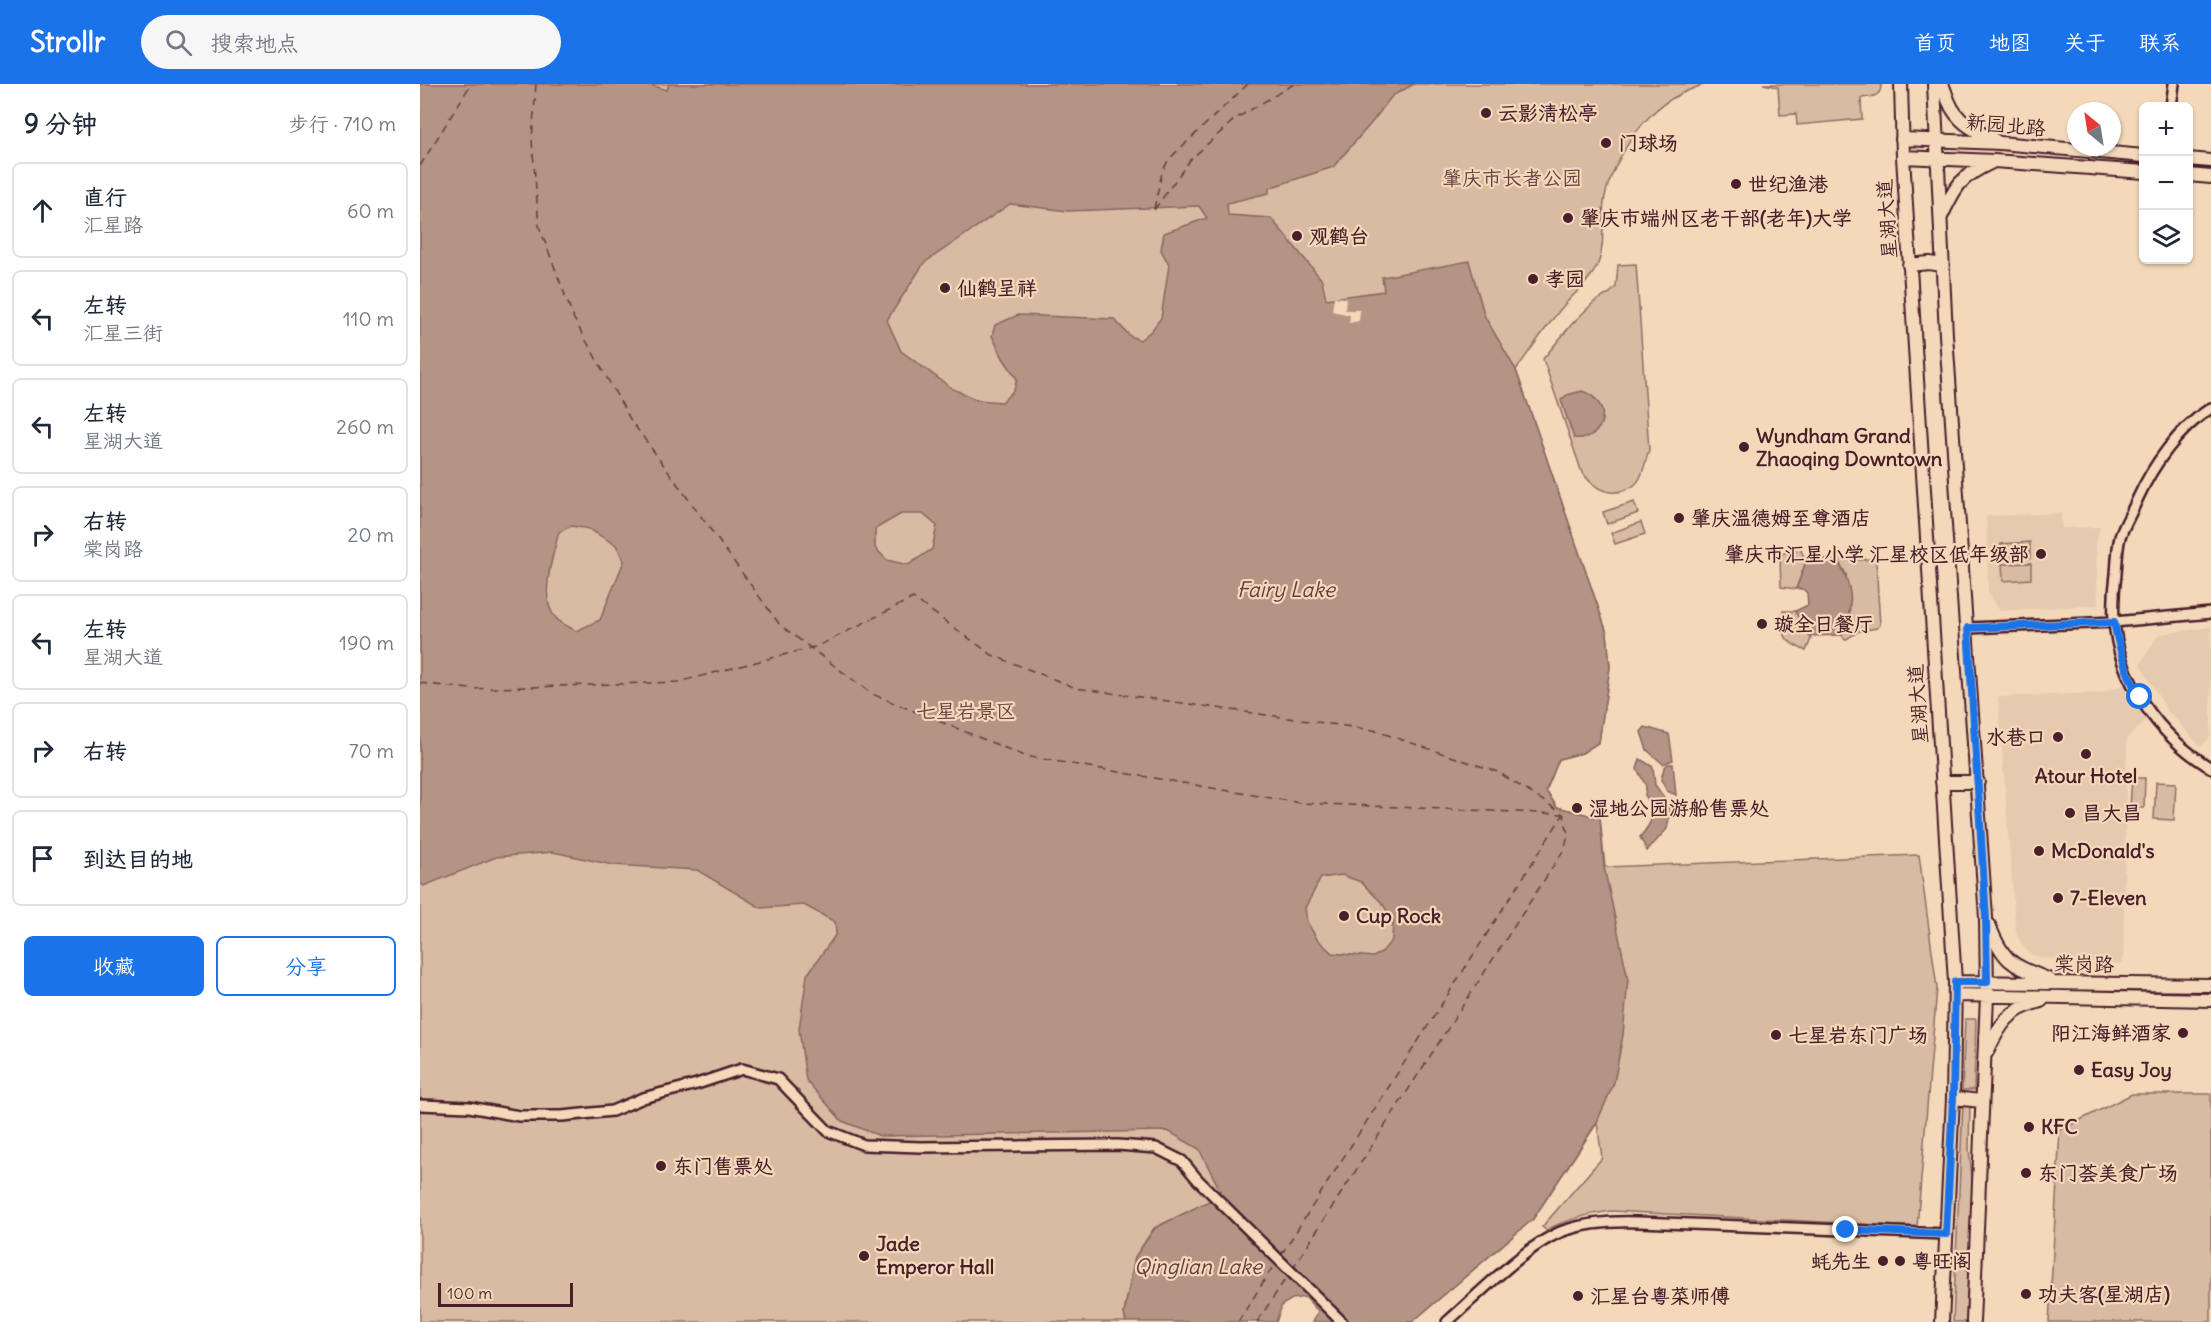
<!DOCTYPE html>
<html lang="zh">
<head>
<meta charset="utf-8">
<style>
  body { margin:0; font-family:Delius,"LXGW WenKai TC",sans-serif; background:#f6f6f7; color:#1f2937 }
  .controls { position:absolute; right:18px; top:18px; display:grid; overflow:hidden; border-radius:9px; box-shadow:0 2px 4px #0004 }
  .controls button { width:54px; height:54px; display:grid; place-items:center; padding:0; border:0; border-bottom:2px solid #e0e1e3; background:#fff; color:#1f2937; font:30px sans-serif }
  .compass { position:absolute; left:1647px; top:18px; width:54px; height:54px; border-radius:50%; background:#fff; box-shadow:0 2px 4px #0004; rotate:330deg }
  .scale { position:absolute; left:18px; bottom:15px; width:135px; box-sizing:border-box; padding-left:6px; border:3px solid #4a1f2b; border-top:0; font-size:16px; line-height:21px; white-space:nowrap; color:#4a1f2b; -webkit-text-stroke:4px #f3d9ba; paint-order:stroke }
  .stop { position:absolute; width:18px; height:18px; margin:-14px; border:4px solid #1a73e8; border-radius:50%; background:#fff }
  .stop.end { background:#1a73e8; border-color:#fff; box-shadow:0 2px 6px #0008 }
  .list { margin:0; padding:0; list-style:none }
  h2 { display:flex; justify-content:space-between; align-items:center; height:78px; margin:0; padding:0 24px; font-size:26px }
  h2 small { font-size:20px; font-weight:400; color:#747a83 }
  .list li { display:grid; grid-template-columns:39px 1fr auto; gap:18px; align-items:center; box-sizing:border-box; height:96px; margin:0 12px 12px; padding:0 12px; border:2px solid #e0e1e3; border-radius:9px }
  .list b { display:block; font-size:22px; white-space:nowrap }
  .list p { margin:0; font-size:20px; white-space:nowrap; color:#747a83 }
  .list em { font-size:20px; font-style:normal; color:#747a83 }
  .actions { display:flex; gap:12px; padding:18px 24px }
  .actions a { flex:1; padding:14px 0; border:2px solid #1a73e8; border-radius:9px; text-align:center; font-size:21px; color:#1a73e8 }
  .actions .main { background:#1a73e8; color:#fff }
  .icon { flex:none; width:33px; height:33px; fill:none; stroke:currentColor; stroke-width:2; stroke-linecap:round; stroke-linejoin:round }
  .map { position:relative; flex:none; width:1791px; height:1238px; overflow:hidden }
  header { display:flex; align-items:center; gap:36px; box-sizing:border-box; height:84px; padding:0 30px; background:#1a73e8; color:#fff }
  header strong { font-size:28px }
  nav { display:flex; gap:33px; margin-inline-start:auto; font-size:21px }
  .search { width:420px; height:54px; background:#f6f6f7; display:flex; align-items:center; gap:15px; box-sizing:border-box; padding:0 21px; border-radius:33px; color:#747a83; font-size:22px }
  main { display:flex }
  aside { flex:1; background:#fff }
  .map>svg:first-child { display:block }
  .built { fill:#e6caaf }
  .green { fill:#d7bba2; stroke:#906d66; stroke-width:1.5 }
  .water { fill:#b49485; stroke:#8a6561; stroke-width:1.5; fill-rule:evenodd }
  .pier { fill:#f3d9ba }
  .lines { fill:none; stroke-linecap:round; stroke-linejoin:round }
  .ferry { stroke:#643c42; stroke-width:1.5; stroke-dasharray:8 6; stroke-linecap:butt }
  .minor-casing { stroke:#4a1f2b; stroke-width:14 }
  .major-casing { stroke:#4a1f2b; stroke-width:16 }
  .minor { stroke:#f3d9ba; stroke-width:9 }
  .major { stroke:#f3d9ba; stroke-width:12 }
  .route { stroke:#1a73e8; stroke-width:8 }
  .poi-dot { fill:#4a1f2b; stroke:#f3d9ba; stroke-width:2 }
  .labels { text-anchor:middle; stroke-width:4.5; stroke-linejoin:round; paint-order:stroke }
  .poi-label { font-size:20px; font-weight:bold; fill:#4a1f2b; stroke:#f3d9ba; text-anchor:start }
  .street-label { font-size:20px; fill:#4a1f2b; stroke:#f3d9ba }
  .park-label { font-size:20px; fill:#663e43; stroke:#f3d9ba }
  .water-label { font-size:21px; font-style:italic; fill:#643c42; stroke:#f3d9ba }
</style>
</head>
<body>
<header>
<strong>Strollr</strong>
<div class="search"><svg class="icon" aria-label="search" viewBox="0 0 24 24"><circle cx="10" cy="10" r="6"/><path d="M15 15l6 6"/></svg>搜索地点</div>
<nav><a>首页</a><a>地图</a><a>关于</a><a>联系</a></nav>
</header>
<main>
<aside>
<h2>9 分钟<small>步行 · 710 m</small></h2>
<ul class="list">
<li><svg class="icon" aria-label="ahead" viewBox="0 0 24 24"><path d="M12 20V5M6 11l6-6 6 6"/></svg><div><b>直行</b><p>汇星路</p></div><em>60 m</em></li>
<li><svg class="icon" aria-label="left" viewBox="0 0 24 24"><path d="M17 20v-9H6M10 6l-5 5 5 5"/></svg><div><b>左转</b><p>汇星三街</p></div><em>110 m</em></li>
<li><svg class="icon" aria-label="left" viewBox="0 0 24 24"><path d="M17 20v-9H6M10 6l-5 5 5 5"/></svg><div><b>左转</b><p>星湖大道</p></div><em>260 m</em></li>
<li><svg class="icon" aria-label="right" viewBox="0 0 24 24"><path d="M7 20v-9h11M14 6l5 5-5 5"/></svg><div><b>右转</b><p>棠岗路</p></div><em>20 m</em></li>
<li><svg class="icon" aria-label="left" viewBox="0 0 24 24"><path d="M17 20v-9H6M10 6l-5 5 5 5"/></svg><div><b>左转</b><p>星湖大道</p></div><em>190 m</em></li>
<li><svg class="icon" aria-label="right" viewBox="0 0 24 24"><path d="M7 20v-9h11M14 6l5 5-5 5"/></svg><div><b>右转</b></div><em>70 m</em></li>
<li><svg class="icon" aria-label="arrive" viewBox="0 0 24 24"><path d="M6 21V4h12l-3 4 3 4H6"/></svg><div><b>到达目的地</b></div></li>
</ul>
<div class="actions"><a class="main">收藏</a><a>分享</a></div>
</aside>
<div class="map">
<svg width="1791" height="1238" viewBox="0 0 1791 1238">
  <rect width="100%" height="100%" fill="#f3d9ba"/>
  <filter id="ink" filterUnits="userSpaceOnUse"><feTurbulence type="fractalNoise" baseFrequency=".0167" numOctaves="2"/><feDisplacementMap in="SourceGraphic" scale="12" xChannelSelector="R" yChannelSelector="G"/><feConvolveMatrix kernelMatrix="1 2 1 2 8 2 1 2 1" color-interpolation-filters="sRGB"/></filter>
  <g filter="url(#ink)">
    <!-- built -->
    <path class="built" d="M1641,429L1642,444L1680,443L1676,460L1678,521L1580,527L1568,509L1566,432Z
      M1791,543V652L1781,663L1746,625L1720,580L1739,550Z
      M1706,600L1726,637L1707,654L1703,880L1620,874L1607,868L1598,854L1595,841L1578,613L1681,609Z"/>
    <!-- green -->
    <path class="green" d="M0,0H1286C1267,6 1245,16 1231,31C1211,50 1187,92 1184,119C1181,139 1186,163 1177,182C1170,197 1156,208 1145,220C1127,241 1112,264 1096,286L1187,549L1190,583L1179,658L1162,669L1139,675L1126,707L1137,723L1180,734L1185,783L1499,771L1517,904L1497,1143L1191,1127C1167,1130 1147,1135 1126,1146L1122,1143L1182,1074L1177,1039L1113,1135L992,1238L791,1116L734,1144L715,1173L704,1229L706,1238H0Z
      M1343,0H1461C1462,13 1451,13 1441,14L1442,35L1377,41L1376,30L1360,31L1358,3Z
      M1216,180L1229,366C1226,375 1224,386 1220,394C1217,400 1211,404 1205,406C1186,413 1171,402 1161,386L1123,275L1152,240L1174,218L1190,209L1196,203L1198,181Z
      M1214,418L1218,429L1187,440L1183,428Z
      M1221,438L1225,450L1195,460L1191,449Z
      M1610,458V474L1581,476V460Z
      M1381,466L1386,478L1376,505L1361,503L1360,472L1364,469Z
      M1421,470L1432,476L1452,475L1456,478L1460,541L1457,544L1439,547L1425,556L1422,551L1430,530L1426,490L1416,473Z
      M1611,479V495L1583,497L1582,480Z
      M1363,527H1375L1378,530L1391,555L1386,567C1360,555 1365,554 1363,527Z
      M1712,694H1725L1724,724H1710Z
      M1736,698L1756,699L1754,736L1734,735Z
      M1545,935H1556L1554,1006H1542Z
      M1712,1010H1791V1238H1629L1640,1046Z
      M1543,1019L1550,1020L1549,1065L1553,1102L1546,1238H1533Z"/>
    <!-- water -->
    <path class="water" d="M0,0H228L247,6L249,0H994L972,12L953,37L913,83L849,104V109L807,119L808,131L851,134L902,196L906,215L964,207L962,193L1049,177L1065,233L1096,286L1187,549L1190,583L1179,658L1162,669L1139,675L1126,707L1137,723L1180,734L1184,783L1208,895L1203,951L1194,999L1177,1038L1113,1135L992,1238H893L898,1227L885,1213L872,1215L862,1221L856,1238H706L704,1229L715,1173L735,1144L791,1116L800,1106L779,1065L748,1047L460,1052L422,1037L386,996L379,945L387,891L416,850L415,838L384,821L341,824L277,786L193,781L133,768L76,773L4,802L0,799ZM590,120L648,127L779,122L787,134L744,149L741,166L749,181L741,234L731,247L720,256L710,252L694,235L598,231L575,241L572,252L583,274L597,295L594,306L582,318L557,316L533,305L481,267L467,236L504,179ZM481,430H503L517,442L512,465L488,481L467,476L455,464V445ZM151,442L169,445L196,461L204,477L180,536L156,547C150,543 141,540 136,534C118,516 133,471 139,448ZM922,791L941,798L962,819L973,836L972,856L961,869L953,873L912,869L897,855L887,838L885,824L901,794Z
      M1162,307C1194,317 1186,358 1154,354L1141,316L1147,311Z
      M1416,473C1433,502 1435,519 1422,551L1389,552L1375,527L1388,521L1387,509L1383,505H1376L1386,478Z
      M1225,643L1249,650L1253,676L1243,680L1227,666L1221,648Z
      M1220,675L1233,683L1235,701L1246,716L1250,730L1247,745L1227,767L1220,753C1233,738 1237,728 1225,711L1226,702L1217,685Z
      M1248,680H1253L1256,711L1247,707L1241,696L1244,684Z"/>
    <!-- pier -->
    <path class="pier" d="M914,213L926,214L925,226H940L939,237L929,239L930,231L912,227Z"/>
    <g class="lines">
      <!-- ferry -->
      <path class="ferry" d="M116,0L112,56L119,142L154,235L210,335L360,541L452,610L605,672L880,719L1144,730
        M0,82L51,0
        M734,125L742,88L749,75L828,0
        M734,126L770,76L815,35L874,0
        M0,599L49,605L258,598L398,562L493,514L572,571L656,604L953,646L1078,688L1142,729
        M861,1171L1143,731
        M872,1185L1145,764L1148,750L1144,731
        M818,1238L856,1178
        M837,1238L868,1191"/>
      <defs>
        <path id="minor" d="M1751,22L1754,0
          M1791,324C1758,345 1733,381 1717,416C1712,428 1704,441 1700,453C1697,465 1697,478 1696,490C1694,505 1693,520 1694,536C1698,597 1740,653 1791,684
          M1548,544L1694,538L1791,529
          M0,1021L49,1023L99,1032H142L192,1027L223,1014L277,1000L322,985L358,995L408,1047L444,1061L500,1063L698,1061L736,1064L762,1077L778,1096L922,1238
          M1027,1238C1058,1211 1109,1158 1146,1146C1170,1138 1194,1137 1219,1138L1526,1150"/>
        <path id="major" d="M1481,0L1483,73L1535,898L1533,1014L1522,1238
          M1514,0L1526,251L1566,834L1567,912L1553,1238
          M1522,0C1525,6 1526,12 1529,18C1538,40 1557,47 1576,57
          M1482,55L1580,59L1724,72
          M1483,73L1574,77L1724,88
          M1768,75L1791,77
          M1768,91L1791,93
          M1521,133C1536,101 1540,93 1572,78
          M1489,181L1509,179L1522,181
          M1522,698H1558
          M1569,841C1584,880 1593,881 1630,896
          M1535,898L1791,901
          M1536,911L1791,916
          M1567,968C1580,940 1589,925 1621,917
          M1533,1014L1561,1017"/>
      </defs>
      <!-- minor casing -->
      <use href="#minor" class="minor-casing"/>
      <!-- major casing -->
      <use href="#major" class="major-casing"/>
      <!-- minor -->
      <use href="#minor" class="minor"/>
      <!-- major -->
      <use href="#major" class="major"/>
    </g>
  </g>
  <g class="lines" filter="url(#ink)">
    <!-- route -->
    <path class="route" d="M1426,1146L1526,1150L1533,1014L1535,898H1567L1566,834L1548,544L1694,538C1699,564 1706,591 1720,613"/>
  </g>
  <!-- markers -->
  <g class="poi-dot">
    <circle cx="1066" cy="29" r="6"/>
    <circle cx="1186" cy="59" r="6"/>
    <circle cx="1316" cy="100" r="6"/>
    <circle cx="1148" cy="134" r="6"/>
    <circle cx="877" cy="152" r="6"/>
    <circle cx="1113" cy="195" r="6"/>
    <circle cx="525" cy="204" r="6"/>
    <circle cx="1324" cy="363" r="6"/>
    <circle cx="1259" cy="434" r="6"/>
    <circle cx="1621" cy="470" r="6"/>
    <circle cx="1342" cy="540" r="6"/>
    <circle cx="1638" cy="653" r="6"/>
    <circle cx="1666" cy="670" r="6"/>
    <circle cx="1157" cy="724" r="6"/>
    <circle cx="1650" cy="729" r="6"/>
    <circle cx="1619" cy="767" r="6"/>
    <circle cx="1638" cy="814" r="6"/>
    <circle cx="924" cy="832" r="6"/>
    <circle cx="1763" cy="949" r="6"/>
    <circle cx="1356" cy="951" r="6"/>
    <circle cx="1659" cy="986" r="6"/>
    <circle cx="1609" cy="1043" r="6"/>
    <circle cx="241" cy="1082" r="6"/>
    <circle cx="1606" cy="1089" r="6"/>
    <circle cx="444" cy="1172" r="6"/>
    <circle cx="1463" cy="1177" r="6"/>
    <circle cx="1480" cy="1177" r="6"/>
    <circle cx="1606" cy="1210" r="6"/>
    <circle cx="1158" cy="1212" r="6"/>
  </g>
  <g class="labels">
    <!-- poi labels -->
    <g class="poi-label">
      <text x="1078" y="36">云影清松亭</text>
      <text x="1198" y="66">门球场</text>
      <text x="1328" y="107">世纪渔港</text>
      <text x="1160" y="141">肇庆市端州区老干部(老年)大学</text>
      <text x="889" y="159">观鹤台</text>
      <text x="1125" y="202">孝园</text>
      <text x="537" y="211">仙鹤呈祥</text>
      <text x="1336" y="359">Wyndham Grand<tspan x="1336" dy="23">Zhaoqing Downtown</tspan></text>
      <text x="1271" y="441">肇庆温德姆至尊酒店</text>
      <text x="1609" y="477" text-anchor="end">肇庆市汇星小学 汇星校区低年级部</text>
      <text x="1354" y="547">璇全日餐厅</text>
      <text x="1626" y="660" text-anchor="end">水巷口</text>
      <text x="1666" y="699" text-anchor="middle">Atour Hotel</text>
      <text x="1169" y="731">湿地公园游船售票处</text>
      <text x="1662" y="736">昌大昌</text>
      <text x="1631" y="774">McDonald's</text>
      <text x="1650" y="821">7-Eleven</text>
      <text x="936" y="839">Cup Rock</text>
      <text x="1751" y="956" text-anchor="end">阳江海鲜酒家</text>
      <text x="1368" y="958">七星岩东门广场</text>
      <text x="1671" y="993">Easy Joy</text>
      <text x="1621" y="1050">KFC</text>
      <text x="253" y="1089">东门售票处</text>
      <text x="1618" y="1096">东门荟美食广场</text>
      <text x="456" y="1167">Jade<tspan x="456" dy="23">Emperor Hall</tspan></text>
      <text x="1451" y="1184" text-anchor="end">蚝先生</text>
      <text x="1492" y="1184">粤旺阁</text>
      <text x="1618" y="1217">功夫客(星湖店)</text>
      <text x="1170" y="1219">汇星台粤菜师傅</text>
    </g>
    <!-- street labels -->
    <g class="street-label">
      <text transform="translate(1586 41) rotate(5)" y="7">新园北路</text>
      <text transform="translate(1467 135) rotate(-94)" y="7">星湖大道</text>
      <text transform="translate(1498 620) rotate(-94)" y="7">星湖大道</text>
      <text transform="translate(1664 880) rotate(1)" y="7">棠岗路</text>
    </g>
    <!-- park labels -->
    <g class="park-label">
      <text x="1092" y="101">肇庆市长者公园</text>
      <text x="546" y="634">七星岩景区</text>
    </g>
    <!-- water labels -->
    <g class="water-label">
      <text x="866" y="513">Fairy Lake</text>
      <text x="778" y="1190">Qinglian Lake</text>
    </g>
  </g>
</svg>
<div class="controls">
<button>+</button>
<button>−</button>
<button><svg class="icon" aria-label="layers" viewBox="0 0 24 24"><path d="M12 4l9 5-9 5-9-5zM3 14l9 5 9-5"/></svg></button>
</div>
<svg class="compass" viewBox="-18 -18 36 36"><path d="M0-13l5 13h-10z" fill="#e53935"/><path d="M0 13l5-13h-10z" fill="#747a83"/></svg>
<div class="scale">100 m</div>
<div class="stop" style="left:1720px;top:613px"></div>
<div class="stop end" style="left:1426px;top:1146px"></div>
</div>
</main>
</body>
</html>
